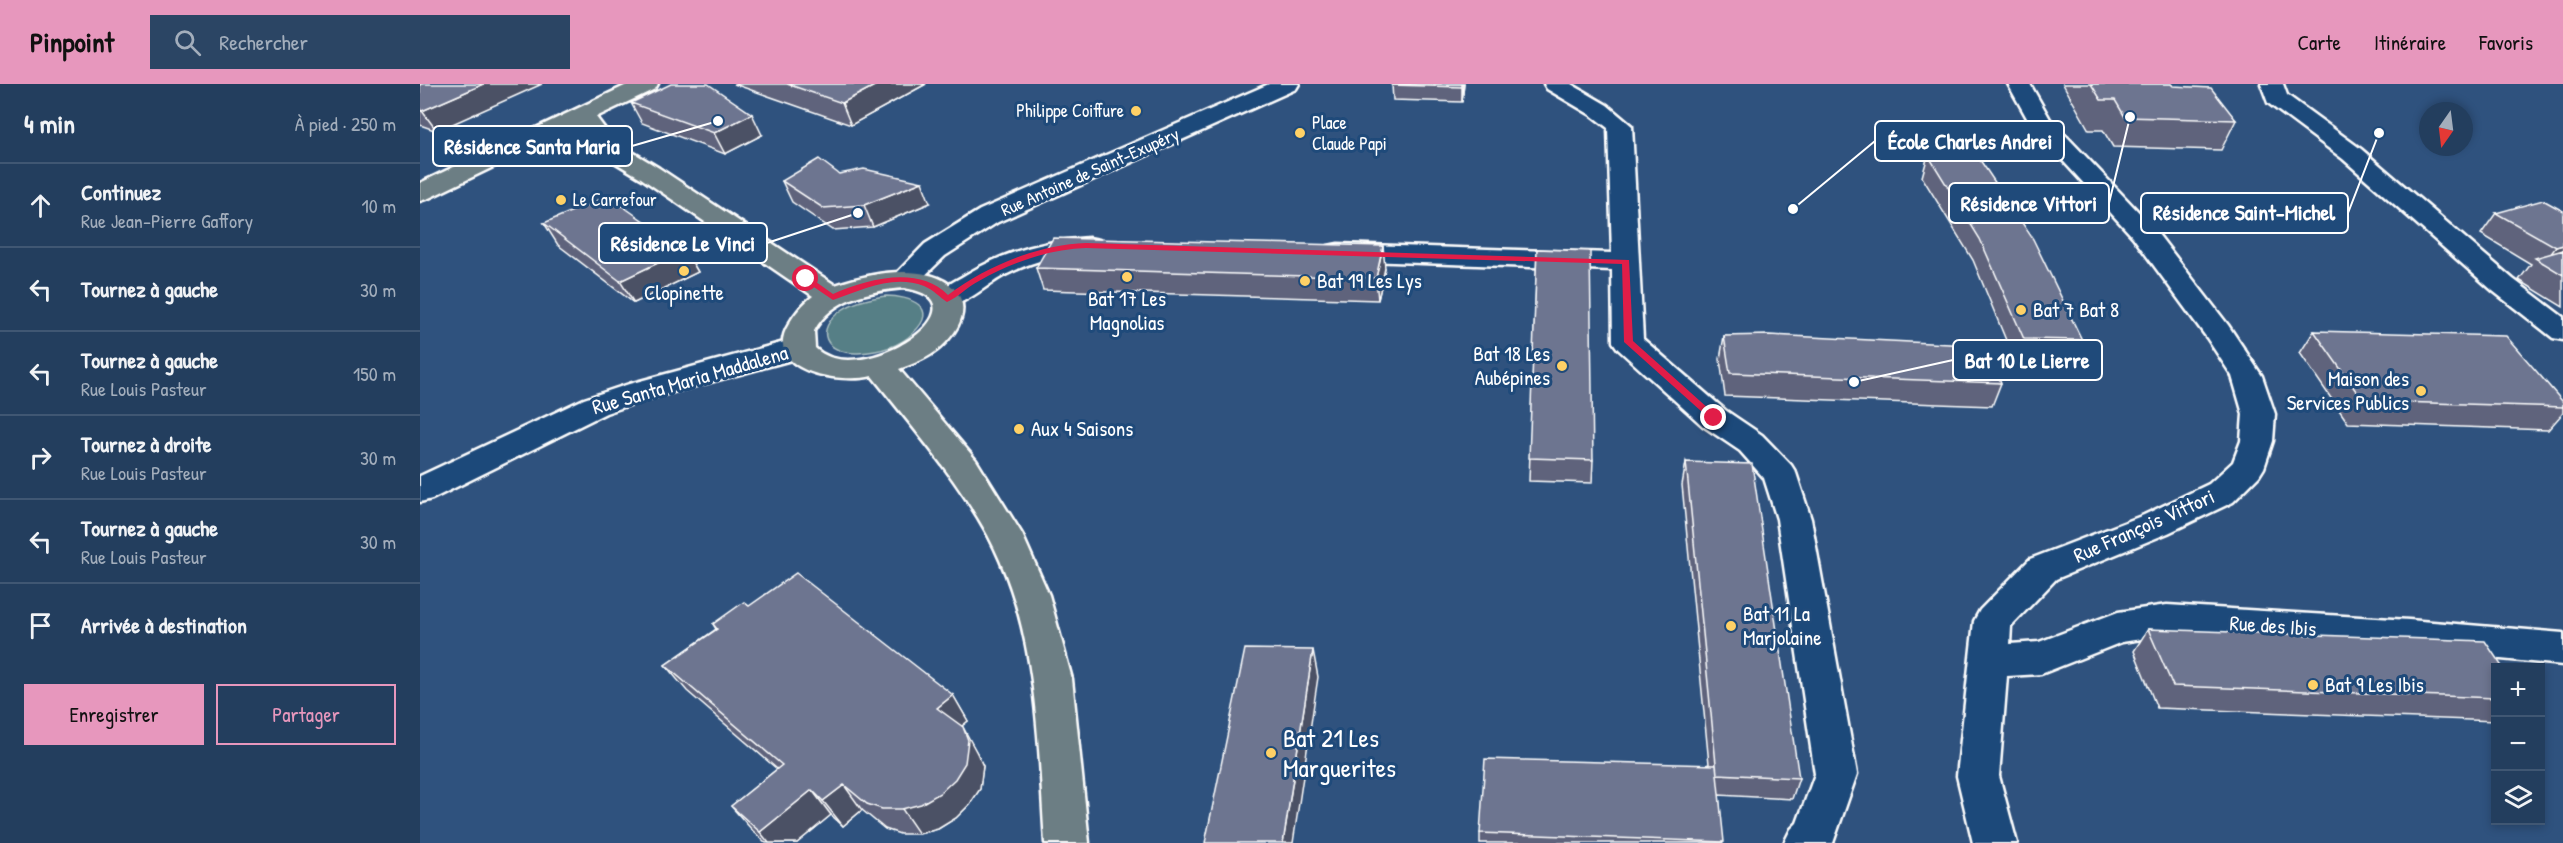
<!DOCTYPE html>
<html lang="fr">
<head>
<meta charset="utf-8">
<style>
  body { margin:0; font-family:"Patrick Hand",sans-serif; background:#2b4564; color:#f1f3f6 }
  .controls { position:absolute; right:18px; bottom:18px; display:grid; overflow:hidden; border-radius:0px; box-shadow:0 3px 9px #0003 }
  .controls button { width:54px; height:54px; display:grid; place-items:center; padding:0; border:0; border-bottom:2px solid #405773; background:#233e5e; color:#f1f3f6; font:30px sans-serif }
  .compass { position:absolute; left:1999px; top:18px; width:54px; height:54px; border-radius:50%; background:#233e5e; box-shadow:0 3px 9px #0003; rotate:194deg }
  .stop { position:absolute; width:18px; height:18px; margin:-14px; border:4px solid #e11d48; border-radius:50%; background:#fff }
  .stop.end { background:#e11d48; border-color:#fff; box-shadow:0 2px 6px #0008 }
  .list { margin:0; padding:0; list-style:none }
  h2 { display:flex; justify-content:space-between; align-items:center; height:78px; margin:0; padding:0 24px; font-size:26px }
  h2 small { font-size:20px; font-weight:400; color:#a3aebc }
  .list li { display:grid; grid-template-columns:39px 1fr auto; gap:18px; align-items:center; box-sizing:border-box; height:84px; padding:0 24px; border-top:2px solid #405773 }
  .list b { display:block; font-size:22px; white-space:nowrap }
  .list p { margin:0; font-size:20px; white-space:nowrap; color:#a3aebc }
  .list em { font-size:20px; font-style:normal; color:#a3aebc }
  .actions { display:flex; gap:12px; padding:18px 24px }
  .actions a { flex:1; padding:14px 0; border:2px solid #e797bd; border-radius:0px; text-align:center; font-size:21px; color:#e797bd }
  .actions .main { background:#e797bd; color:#111 }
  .icon { flex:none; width:33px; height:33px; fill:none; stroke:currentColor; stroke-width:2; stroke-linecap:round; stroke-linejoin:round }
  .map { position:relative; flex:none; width:2143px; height:759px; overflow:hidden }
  header { display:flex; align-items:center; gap:36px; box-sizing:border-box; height:84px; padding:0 30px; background:#e797bd; color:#111 }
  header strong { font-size:28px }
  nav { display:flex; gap:33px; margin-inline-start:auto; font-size:21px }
  .search { width:420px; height:54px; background:#2b4564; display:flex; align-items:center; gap:15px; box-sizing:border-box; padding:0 21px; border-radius:0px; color:#a3aebc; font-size:22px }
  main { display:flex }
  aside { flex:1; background:#233e5e }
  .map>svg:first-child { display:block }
  .green { fill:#577f86; stroke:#abbfc2; stroke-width:1.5 }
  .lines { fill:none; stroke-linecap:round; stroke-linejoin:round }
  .minor-casing { stroke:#fff; stroke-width:5 }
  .major-casing { stroke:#fff; stroke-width:5 }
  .minor { fill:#1f4a7a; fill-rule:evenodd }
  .major { fill:#6c7e84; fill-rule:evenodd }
  .wall { fill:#5e647c; stroke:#fff; stroke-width:1.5 }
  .shaded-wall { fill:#4c5165; stroke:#fff; stroke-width:1.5 }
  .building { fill:#6d7490; stroke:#fff; stroke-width:1.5 }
  .route { fill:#e11d48 }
  .poi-dot { fill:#ffd166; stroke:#1f4a7a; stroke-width:2 }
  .labels { text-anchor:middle; stroke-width:6; stroke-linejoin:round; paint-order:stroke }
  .far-poi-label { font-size:18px; fill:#fff; stroke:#1f4a7a; text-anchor:start }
  .far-street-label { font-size:18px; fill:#fff; stroke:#1f4a7a }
  .poi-label { font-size:21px; fill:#fff; stroke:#1f4a7a; text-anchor:start }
  .street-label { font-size:21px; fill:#fff; stroke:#1f4a7a }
  .near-poi-label { font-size:26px; fill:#fff; stroke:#1f4a7a; text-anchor:start }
  .leader { fill:none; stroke:#fff; stroke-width:2 }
  .callout-dot { fill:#fff; stroke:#1f4a7a; stroke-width:2 }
  .callout { fill:#1f4a7a; stroke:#fff; stroke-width:2 }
  .callout-label { font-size:22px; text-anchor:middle; font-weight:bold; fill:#fff }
</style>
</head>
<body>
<header>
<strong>Pinpoint</strong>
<div class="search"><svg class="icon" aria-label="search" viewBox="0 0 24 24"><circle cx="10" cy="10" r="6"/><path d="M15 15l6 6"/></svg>Rechercher</div>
<nav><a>Carte</a><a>Itinéraire</a><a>Favoris</a></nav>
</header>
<main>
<aside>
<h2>4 min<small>À pied · 250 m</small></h2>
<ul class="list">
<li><svg class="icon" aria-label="ahead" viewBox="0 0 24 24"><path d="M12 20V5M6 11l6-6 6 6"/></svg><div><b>Continuez</b><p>Rue Jean-Pierre Gaffory</p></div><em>10 m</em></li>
<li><svg class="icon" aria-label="left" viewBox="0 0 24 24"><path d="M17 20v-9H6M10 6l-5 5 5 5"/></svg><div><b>Tournez à gauche</b></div><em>30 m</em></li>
<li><svg class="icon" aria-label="left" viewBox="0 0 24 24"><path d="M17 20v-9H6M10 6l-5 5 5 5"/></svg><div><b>Tournez à gauche</b><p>Rue Louis Pasteur</p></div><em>150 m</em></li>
<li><svg class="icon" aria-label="right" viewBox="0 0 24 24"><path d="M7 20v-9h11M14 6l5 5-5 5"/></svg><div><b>Tournez à droite</b><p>Rue Louis Pasteur</p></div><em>30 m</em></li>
<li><svg class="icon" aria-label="left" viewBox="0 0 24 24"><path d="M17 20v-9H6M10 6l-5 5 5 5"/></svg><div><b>Tournez à gauche</b><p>Rue Louis Pasteur</p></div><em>30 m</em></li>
<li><svg class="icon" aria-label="arrive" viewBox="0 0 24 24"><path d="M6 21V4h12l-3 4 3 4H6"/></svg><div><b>Arrivée à destination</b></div></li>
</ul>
<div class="actions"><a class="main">Enregistrer</a><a>Partager</a></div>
</aside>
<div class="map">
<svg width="2143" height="759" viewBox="0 0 2143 759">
  <rect width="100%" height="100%" fill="#2f527e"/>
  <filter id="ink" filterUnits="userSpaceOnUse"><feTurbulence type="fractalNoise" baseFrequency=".0167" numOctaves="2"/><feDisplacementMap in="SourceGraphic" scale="12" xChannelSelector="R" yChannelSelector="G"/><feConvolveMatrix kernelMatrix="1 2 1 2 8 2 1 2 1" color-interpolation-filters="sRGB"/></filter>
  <g filter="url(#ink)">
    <!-- green -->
    <path class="green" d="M466,212C489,212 521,223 493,249C479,263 457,268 438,269C405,270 393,246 422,226C435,217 450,214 466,212Z"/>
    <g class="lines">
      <defs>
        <path id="minor" d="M849,0H879L876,5L578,138L525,172L494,202L484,204L474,202L470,196L505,160L560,126Z
          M1124,0H1151L1187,21L1212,42L1223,255L1305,326L1342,351L1371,381L1376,389L1391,435L1437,690L1413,759H1364L1371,745L1377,739L1395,690L1357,435L1344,394L1320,367L1283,342L1198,265L1193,258L1192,186L918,176L908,174L904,168L908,162L918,160L1192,169L1188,44L1171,31L1127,5Z
          M1588,0H1610L1630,35L1731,141L1808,241L1842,292L1855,330L1853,357L1844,384L1839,392L1813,418L1748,449L1636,495L1591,542L1590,560L1619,558L1698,528L1747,521L1989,536L2143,549V581L1989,566L1747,551L1702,558L1621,590L1587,592L1579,692L1597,759H1553L1537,692L1554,537L1560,526L1610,475L1724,431L1789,400L1813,378L1821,357L1823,330L1812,292L1787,254L1713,153L1612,43Z
          M1841,0H1863L1867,11L1941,65L2093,195L2143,233V256L2133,254L2073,207L1923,75L1848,19Z
          M669,154L679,156L683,162L679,168C663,172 647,171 632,174C615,177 599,184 583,192C563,203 540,227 517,221L513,215C520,205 531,199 542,193C581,169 624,156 669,154Z
          M379,254L390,257L394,264L390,271L231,314L186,329L12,415L0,418V392L164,315L209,300Z"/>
        <path id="major" d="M209,0H238L235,5L176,33L194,57L239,84L415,201C436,194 460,188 483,188C535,187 566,222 520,264C509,274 493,280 479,285L556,376L602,450L629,511L652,595L669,759H625C618,655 618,545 568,451C536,393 493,344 452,292C421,300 340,287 369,240C375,229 383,220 393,212L221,94L176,67L158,42L9,114L0,117V99ZM484,204C574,217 441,308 395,264L394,247C412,214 449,207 484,204Z"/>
      </defs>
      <!-- minor casing -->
      <use href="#minor" class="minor-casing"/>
      <!-- major casing -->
      <use href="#major" class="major-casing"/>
      <!-- minor -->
      <use href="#minor" class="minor"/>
      <!-- major -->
      <use href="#major" class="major"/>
    </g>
    <!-- wall -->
    <path class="wall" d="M0,0L17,47L0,41Z
      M314,0H506L431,41Z
      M1044,0L1042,18L973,16L972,1Z
      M1643,0H1751L1753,2L1816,36L1801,66L1693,63L1683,46H1669Z
      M211,19L342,51L305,70L222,39Z
      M1508,71L1662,256L1652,278H1595L1553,176L1502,93Z
      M419,90L510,119L453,143L413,146L372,118L362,97Z
      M2143,127V223L2099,196L2111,180L2061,150L2076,129Z
      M124,139L265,166L278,188L214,219L138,161Z
      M1117,165L1173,376L1172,399L1109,397Z
      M616,184H965L958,216L623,206Z
      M1894,247L2143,318V329L2128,346L1928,339L1880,269Z
      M1304,252L1581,299L1572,322L1305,312L1300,275Z
      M1266,378L1379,694L1372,715L1299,711L1303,759H1060V749L1289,680L1262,401Z
      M329,522L533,611L548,637L541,642L557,669L563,682L560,705L550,720L536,734L518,745L499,750H480L465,745L442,726L423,742L411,731L377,759H346L333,747L311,722L357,685L267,607L245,581L296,545L293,540Z
      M1728,545L2076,584V637L1737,624L1714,567Z"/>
    <!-- shaded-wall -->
    <path class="shaded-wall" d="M64,0H122L17,47L2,27Z
      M458,0H506L431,41L422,19Z
      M1042,0H1044L1042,18Z
      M332,30L342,51L305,70L294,49Z
      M502,98L510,119L453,143L444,121Z
      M2143,161V178L2124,179L2136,163Z
      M963,162L965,184L958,216L956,194Z
      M265,166L278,188L214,219L200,197Z
      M893,566L898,593L873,759H863Z
      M533,611L548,637L532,650L517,624Z
      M543,643L557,669L563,682L560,705L550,720L536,734L518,745L499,750L482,725Z
      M424,701L442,726L423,742L403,717Z
      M392,706L411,731L377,759H349L340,748Z"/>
    <!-- building -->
    <path class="building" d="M0,0H64L2,27L0,26Z
      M251,0H288L332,30L294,49L211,19Z
      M367,0H458L422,19Z
      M973,0H1042V3L972,1Z
      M1671,0H1751L1753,2L1791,4L1816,36L1705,33L1695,16H1681Z
      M1556,70L1613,155L1662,256L1604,255L1560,155L1508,71Z
      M399,75L419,90L444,85L502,98L444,121L403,124L362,97Z
      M188,112L265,166L200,197L124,139Z
      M2123,116L2143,127V161L2136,163L2076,129Z
      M633,154L963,162L956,194L616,184Z
      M1117,165L1170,167L1173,376L1109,374Z
      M2143,166V191L2115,174Z
      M1894,247L2086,252L2143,318V323L1943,317Z
      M1349,251L1569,262L1581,299L1310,289L1304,252Z
      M1266,378L1332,380L1379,694L1297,690Z
      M376,489L533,611L517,624L543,643L548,656L545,679L535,695L520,709L501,720L482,725H462L447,720L424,701L403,717L392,706L340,748L311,722L362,681L245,581L297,545L293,540L324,518L329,522Z
      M1728,545L2065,557L2083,584H2076V614L1753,602Z
      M825,565L893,566L863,759H785Z
      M1065,675L1296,681L1304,758L1060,749Z"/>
  </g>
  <!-- route -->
  <path class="route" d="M666,159L1209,176L1213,257L1299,334L1291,336L1204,258L1202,180L666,164C629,165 591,179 559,197C548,202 539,213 527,218C519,213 514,206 504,202C473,190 442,206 413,216L382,195L389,193L413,210C447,195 499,181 528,211C567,182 617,161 666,159Z"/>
  <!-- markers -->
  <g class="poi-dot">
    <circle cx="716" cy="27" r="6"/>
    <circle cx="880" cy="49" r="6"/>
    <circle cx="141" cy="116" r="6"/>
    <circle cx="264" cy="187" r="6"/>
    <circle cx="707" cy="193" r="6"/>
    <circle cx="885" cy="197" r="6"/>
    <circle cx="1601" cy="226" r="6"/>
    <circle cx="1142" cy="282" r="6"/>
    <circle cx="2001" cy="307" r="6"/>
    <circle cx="599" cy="345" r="6"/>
    <circle cx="1311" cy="542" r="6"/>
    <circle cx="1893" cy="601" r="6"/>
    <circle cx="851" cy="669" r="6"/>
  </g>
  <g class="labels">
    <!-- far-poi labels -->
    <g class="far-poi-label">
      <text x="704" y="33" text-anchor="end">Philippe Coiffure</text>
      <text x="892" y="45">Place<tspan x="892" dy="21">Claude Papi</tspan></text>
      <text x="153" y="122">Le Carrefour</text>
    </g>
    <!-- far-street labels -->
    <g class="far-street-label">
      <text transform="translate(670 88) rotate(-24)" y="6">Rue Antoine de Saint-Exupéry</text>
    </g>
    <!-- poi labels -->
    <g class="poi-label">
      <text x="897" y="204">Bat 19 Les Lys</text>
      <text x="264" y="216" text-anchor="middle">Clopinette</text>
      <text x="707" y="222" text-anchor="middle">Bat 17 Les<tspan x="707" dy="24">Magnolias</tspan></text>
      <text x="1613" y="233">Bat 7 Bat 8</text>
      <text x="1130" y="277" text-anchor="end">Bat 18 Les<tspan x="1130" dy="24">Aubépines</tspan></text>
      <text x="1989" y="302" text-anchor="end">Maison des<tspan x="1989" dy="24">Services Publics</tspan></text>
      <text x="611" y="352">Aux 4 Saisons</text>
      <text x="1323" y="537">Bat 11 La<tspan x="1323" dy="24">Marjolaine</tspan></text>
      <text x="1905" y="608">Bat 9 Les Ibis</text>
    </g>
    <!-- street labels -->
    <g class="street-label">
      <text transform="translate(270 296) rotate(-16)" y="7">Rue Santa Maria Maddalena</text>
      <text transform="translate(1724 442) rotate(-24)" y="7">Rue François Vittori</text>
      <text transform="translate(1853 542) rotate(4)" y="7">Rue des Ibis</text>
    </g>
    <!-- near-poi labels -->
    <g class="near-poi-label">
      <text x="863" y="663">Bat 21 Les<tspan x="863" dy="30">Marguerites</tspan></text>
    </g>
  </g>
  <!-- callouts -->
  <path class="leader" d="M1373 125L1455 57M298 37L212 62M1710 33L1689 119M1959 49L1928 129M438 129L347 159M1434 298L1533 276"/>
  <g class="callout-dot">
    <circle cx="1373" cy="125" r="6"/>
    <circle cx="298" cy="37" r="6"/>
    <circle cx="1710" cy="33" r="6"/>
    <circle cx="1959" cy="49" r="6"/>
    <circle cx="438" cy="129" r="6"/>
    <circle cx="1434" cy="298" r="6"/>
  </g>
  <g class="callout">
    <rect x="1455" y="37" width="189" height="40" rx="6"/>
    <rect x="13" y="42" width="199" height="40" rx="6"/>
    <rect x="1529" y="99" width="160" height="40" rx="6"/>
    <rect x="1721" y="109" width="207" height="40" rx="6"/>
    <rect x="179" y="139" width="168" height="40" rx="6"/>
    <rect x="1533" y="256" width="149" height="40" rx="6"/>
  </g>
  <g class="callout-label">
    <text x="1550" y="65">École Charles Andrei</text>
    <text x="112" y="70">Résidence Santa Maria</text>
    <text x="1609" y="127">Résidence Vittori</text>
    <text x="1824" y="136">Résidence Saint-Michel</text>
    <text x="263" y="167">Résidence Le Vinci</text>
    <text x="1607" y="284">Bat 10 Le Lierre</text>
  </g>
</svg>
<div class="controls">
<button>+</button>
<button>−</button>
<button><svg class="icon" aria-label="layers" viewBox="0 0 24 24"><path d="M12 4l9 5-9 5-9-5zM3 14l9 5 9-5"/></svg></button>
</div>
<svg class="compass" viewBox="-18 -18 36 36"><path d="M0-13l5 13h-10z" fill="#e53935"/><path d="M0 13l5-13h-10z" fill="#a3aebc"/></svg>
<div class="stop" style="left:386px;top:195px"></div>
<div class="stop end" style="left:1294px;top:334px"></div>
</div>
</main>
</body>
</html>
